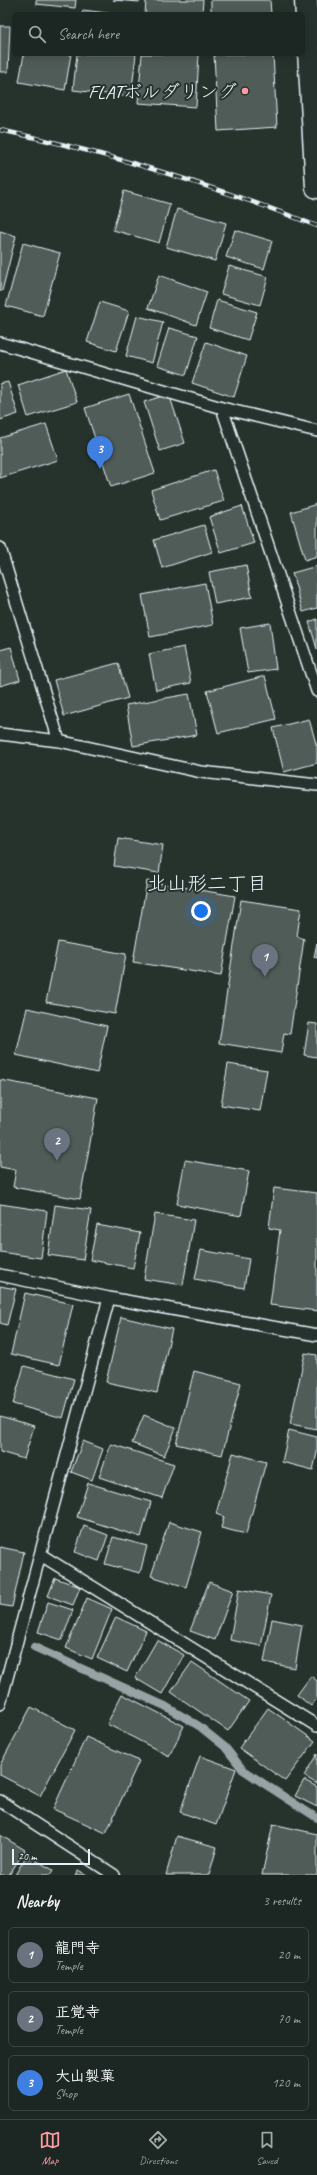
<!DOCTYPE html>
<html lang="en">
<head>
<meta charset="utf-8">
<style>
  body { margin:0; font-family:Caveat,"Klee One",sans-serif; background:#252e2a; color:#f1f3f6 }
  .scale { position:absolute; left:12px; bottom:10px; width:78px; box-sizing:border-box; padding-left:4px; border:2px solid #e8f1f8; border-top:0; font-size:11px; line-height:14px; white-space:nowrap; color:#e8f1f8; -webkit-text-stroke:3px #26332d; paint-order:stroke }
  .you { position:absolute; left:201px; top:911px; width:14px; height:14px; margin:-10px; border:3px solid #fff; border-radius:50%; background:#1a73e8; box-shadow:0 0 0 6px #1a73e833 }
  .badge { display:grid; place-items:center; width:26px; height:26px; border-radius:50%; background:#ff9aa2; color:#fff; font-size:13px; font-weight:700 }
  .pin { position:absolute; translate:-50% -33px; filter:drop-shadow(0 1px 2px #0008) }
  .pin::after { content:''; position:absolute; top:21px; width:14px; height:12px; background:inherit; clip-path:polygon(0 0,100% 0,50% 100%) }
  .list { margin:0; padding:0; list-style:none }
  h2 { display:flex; justify-content:space-between; align-items:center; height:52px; margin:0; padding:0 16px; font-size:17px }
  h2 small { font-size:13px; font-weight:400; color:#a0a5a5 }
  .list li { display:grid; grid-template-columns:26px 1fr auto; gap:12px; align-items:center; box-sizing:border-box; height:56px; margin:0 8px 8px; padding:0 8px; border:1px solid #3a4340; border-radius:6px }
  .list b { display:block; font-size:15px; white-space:nowrap }
  .list p { margin:0; font-size:13px; white-space:nowrap; color:#a0a5a5 }
  .list em { font-size:13px; font-style:normal; color:#a0a5a5 }
  .icon { flex:none; width:22px; height:22px; fill:none; stroke:currentColor; stroke-width:2; stroke-linecap:round; stroke-linejoin:round }
  .map { position:relative; flex:none; width:317px; height:1875px; overflow:hidden }
  .search { position:absolute; background:#1c2622; box-shadow:0 2px 10px #0003; left:12px; right:12px; top:12px; height:44px; display:flex; align-items:center; gap:10px; box-sizing:border-box; padding:0 14px; border-radius:6px; color:#a0a5a5; font-size:15px }
  .sheet { height:244px; background:#1c2622 }
  nav { display:flex; justify-content:space-around; align-items:center; box-sizing:border-box; height:56px; border-top:1px solid #3a4340; background:#1c2622; font-size:11px; color:#a0a5a5 }
  nav a { display:grid; justify-items:center; gap:2px }
  nav .on { color:#ff9aa2 }
  .map>svg:first-child { display:block }
  .lines { fill:none; stroke-linecap:round; stroke-linejoin:round }
  .stream { stroke:#98a3a5; stroke-width:8 }
  .building { fill:#505c59; stroke:#e8f1f8 }
  .lane-casing { stroke:#e8f1f8; stroke-width:14 }
  .secondary-casing { stroke:#e8f1f8; stroke-width:25 }
  .lane { stroke:#26332d; stroke-width:11 }
  .secondary { stroke:#26332d; stroke-width:22 }
  .rail-casing { stroke:#e8f1f8; stroke-width:4.5 }
  .rail { stroke:#26332d; stroke-width:3; stroke-dasharray:9; stroke-linecap:butt }
  .poi-dot { fill:#ff9aa2; stroke:#26332d; stroke-width:1.5 }
  .labels { text-anchor:middle; stroke-width:4; stroke-linejoin:round; paint-order:stroke }
  .poi-label { font-size:19px; fill:#e8f1f8; stroke:#26332d; text-anchor:end }
  .neighbourhood-label { font-size:20px; fill:#e8f1f8; stroke:#26332d }
</style>
</head>
<body>
<div class="map">
<svg width="317" height="1875" viewBox="0 0 317 1875">
  <rect width="100%" height="100%" fill="#26332d"/>
  <filter id="ink" filterUnits="userSpaceOnUse"><feTurbulence type="fractalNoise" baseFrequency=".025" numOctaves="2"/><feDisplacementMap in="SourceGraphic" scale="8" xChannelSelector="R" yChannelSelector="G"/><feConvolveMatrix kernelMatrix="1 2 1 2 8 2 1 2 1" color-interpolation-filters="sRGB"/></filter>
  <g filter="url(#ink)">
    <g class="lines">
      <!-- stream -->
      <path class="stream" d="M34,1647L165,1706L199,1726L225,1747L243,1770L317,1818"/>
    </g>
    <!-- building -->
    <path class="building" d="M36,0H76L75,8L36,4Z
      M113,0H140V2Z
      M146,0H203L202,14H145Z
      M211,0H270L271,14H211Z
      M83,10L115,14H82Z
      M0,26H10L8,72H0Z
      M24,54H71L65,90L19,82Z
      M77,54H136L131,97L73,90Z
      M142,54H199L196,107L138,103Z
      M214,54H273L277,127L218,131Z
      M124,191L170,204L159,243L113,230Z
      M177,209L226,223L215,261L166,247Z
      M235,230L272,241L264,269L226,257Z
      M0,231L16,236L2,291H0Z
      M23,243L60,253L43,316L6,306Z
      M229,266L268,277L260,305L221,294Z
      M159,275L207,292L196,325L148,308Z
      M217,300L257,312L248,340L209,328Z
      M100,302L129,311L116,351L87,342Z
      M137,316L163,322L152,363L126,356Z
      M169,328L198,336L186,375L157,366Z
      M206,342L247,356L234,397L192,383Z
      M66,369L77,402L28,417L18,385Z
      M8,382L18,414L0,420V384Z
      M129,394L155,473L111,487L85,408Z
      M169,394L185,443L160,451L144,402Z
      M46,424L58,460L0,478V438Z
      M214,470L224,501L160,520L151,490Z
      M317,504V556L305,560L291,512Z
      M242,506L254,543L221,553L209,517Z
      M204,525L212,552L162,568L154,540Z
      M246,565L252,597L215,604L209,572Z
      M317,566V608L303,612L292,573Z
      M205,583L213,625L150,637L142,595Z
      M317,619V649L309,622Z
      M270,623L276,669L248,673L240,628Z
      M11,647L20,680L0,686V650Z
      M184,647L191,683L156,690L149,654Z
      M118,663L128,698L64,716L54,680Z
      M265,676L276,719L218,733L207,691Z
      M189,694L197,735L133,746L126,705Z
      M309,719L317,747V763L284,772L273,728Z
      M118,838L163,845L159,873L114,866Z
      M147,881L235,896L221,976L133,962Z
      M241,900L301,909L297,936L304,939L290,1034L284,1033L281,1053L219,1043Z
      M58,942L126,954L115,1014L46,1002Z
      M317,943V958L314,957Z
      M27,1008L107,1026L97,1073L16,1055Z
      M309,1023L317,1024V1057L304,1055Z
      M228,1064L267,1070L260,1111L221,1105Z
      M0,1080L98,1098L80,1199L13,1187L16,1170L0,1167Z
      M185,1160L249,1171L241,1216L177,1204Z
      M274,1188L317,1193V1311L270,1305L280,1230L269,1228Z
      M0,1204L47,1211L41,1258L0,1252Z
      M55,1205L91,1210L83,1260L48,1255Z
      M155,1214L194,1220L183,1285L144,1279Z
      M97,1225L140,1233L133,1268L90,1260Z
      M201,1250L249,1259L244,1288L195,1279Z
      M0,1286L16,1289L7,1325L0,1323Z
      M25,1293L73,1304L59,1365L11,1354Z
      M121,1317L172,1329L157,1393L106,1382Z
      M305,1353L317,1355V1429L290,1424Z
      M24,1366L74,1379L63,1418L13,1404Z
      M194,1371L241,1383L222,1455L176,1444Z
      M144,1415L176,1428L164,1456L132,1443Z
      M0,1416L34,1426L24,1459L0,1452Z
      M289,1430L317,1437V1453L313,1470L282,1462Z
      M83,1441L103,1449L92,1480L71,1472Z
      M111,1444L174,1464L162,1498L99,1477Z
      M233,1453L266,1462L246,1534L221,1528L224,1517L216,1514Z
      M88,1483L151,1502L141,1537L77,1517Z
      M169,1522L202,1532L186,1587L151,1576Z
      M84,1526L108,1535L99,1561L75,1552Z
      M113,1537L147,1546L140,1573L105,1564Z
      M0,1547L24,1552L12,1607L0,1605Z
      M55,1578L80,1587L73,1605L48,1596Z
      M209,1582L233,1591L215,1640L190,1631Z
      M239,1589L271,1595L261,1646L230,1640Z
      M87,1598L112,1609L92,1659L66,1648Z
      M48,1602L73,1610L62,1640L38,1632Z
      M116,1617L146,1631L127,1672L97,1658Z
      M272,1619L302,1625L295,1668L264,1662Z
      M157,1640L184,1655L162,1694L135,1678Z
      M192,1662L249,1701L228,1731L171,1692Z
      M311,1676L317,1681V1698L311,1706L297,1695Z
      M122,1694L184,1726L169,1756L107,1724Z
      M31,1707L75,1730L40,1796L0,1775V1765Z
      M268,1708L315,1741L285,1781L239,1748Z
      M86,1737L139,1761L106,1833L53,1809Z
      M317,1754V1784L304,1776Z
      M200,1756L236,1769L216,1825L180,1812Z
      M304,1780L317,1787V1807L295,1796Z
      M273,1824L317,1834V1875H262Z
      M0,1835L25,1850L9,1875H0Z
      M177,1836L217,1847L209,1875H166Z
      M27,1855L53,1870L50,1875H15Z
      M78,1870L87,1875H75Z"/>
    <g class="lines">
      <defs>
        <path id="lane" d="M0,343L222,408L317,431
          M222,408L317,691
          M0,548L59,741
          M0,734L59,741L201,772L317,785
          M0,1275L109,1298L317,1335
          M41,1555L317,1726
          M0,1704L109,1298
          M0,1801L114,1875"/>
        <path id="secondary" d="M306,0L317,187"/>
      </defs>
      <!-- lane casing -->
      <use href="#lane" class="lane-casing"/>
      <!-- secondary casing -->
      <use href="#secondary" class="secondary-casing"/>
      <!-- lane -->
      <use href="#lane" class="lane"/>
      <!-- secondary -->
      <use href="#secondary" class="secondary"/>
      <defs>
        <path id="rail" d="M0,130C105,152 217,187 317,226"/>
      </defs>
      <!-- rail casing -->
      <use href="#rail" class="rail-casing"/>
      <!-- rail -->
      <use href="#rail" class="rail"/>
    </g>
  </g>
  <!-- markers -->
  <circle class="poi-dot" cx="245" cy="91" r="4"/>
  <g class="labels">
    <!-- poi labels -->
    <g class="poi-label">
      <text x="237" y="98">FLATボルダリング</text>
    </g>
    <!-- neighbourhood labels -->
    <g class="neighbourhood-label">
      <text x="207" y="890">北山形二丁目</text>
    </g>
  </g>
</svg>
<div class="scale">20 m</div>
<div class="you"></div>
<div class="pin badge" style="left:265px;top:977px;background:#6b7280">1</div>
<div class="pin badge" style="left:57px;top:1161px;background:#6b7280">2</div>
<div class="pin badge" style="left:100px;top:469px;background:#3f7fe0">3</div>
<div class="search"><svg class="icon" aria-label="search" viewBox="0 0 24 24"><circle cx="10" cy="10" r="6"/><path d="M15 15l6 6"/></svg>Search here</div>
</div>
<section class="sheet">
<h2>Nearby<small>3 results</small></h2>
<ul class="list">
<li><span class="badge" style="background:#6b7280">1</span><div><b>龍門寺</b><p>Temple</p></div><em>20 m</em></li>
<li><span class="badge" style="background:#6b7280">2</span><div><b>正覚寺</b><p>Temple</p></div><em>70 m</em></li>
<li><span class="badge" style="background:#3f7fe0">3</span><div><b>大山製菓</b><p>Shop</p></div><em>120 m</em></li>
</ul>
</section>
<nav>
<a class="on"><svg class="icon" aria-label="map" viewBox="0 0 24 24"><path d="M3 6l6-2 6 2 6-2v14l-6 2-6-2-6 2zM9 4v14M15 6v14"/></svg>Map</a>
<a><svg class="icon" aria-label="directions" viewBox="0 0 24 24"><path d="M12 3l9 9-9 9-9-9zM9 14v-3h6M13 9l2 2-2 2"/></svg>Directions</a>
<a><svg class="icon" aria-label="saved" viewBox="0 0 24 24"><path d="M7 4h10v16l-5-4-5 4z"/></svg>Saved</a>
</nav>
</body>
</html>
